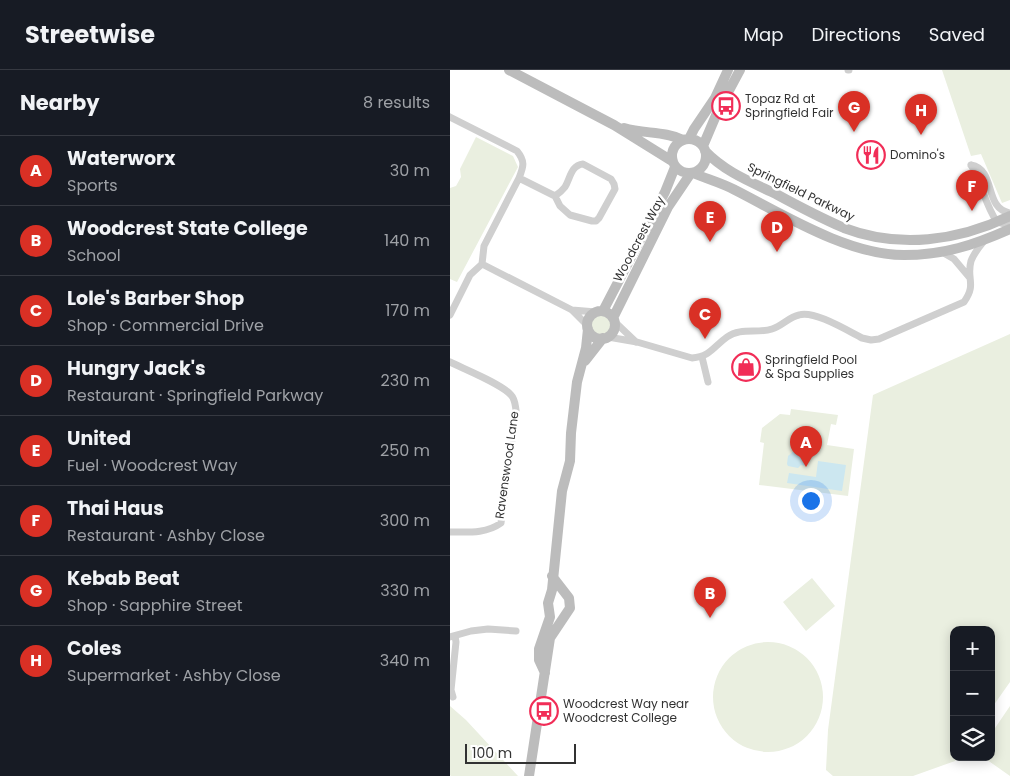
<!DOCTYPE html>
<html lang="en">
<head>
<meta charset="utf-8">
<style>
  body { margin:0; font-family:Poppins,sans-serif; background:#242831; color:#f1f3f6 }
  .controls { position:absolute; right:15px; bottom:15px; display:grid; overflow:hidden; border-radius:10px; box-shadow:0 2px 12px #0003 }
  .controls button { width:45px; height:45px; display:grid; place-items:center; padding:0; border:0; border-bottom:1px solid #363941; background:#171b24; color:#f1f3f6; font:25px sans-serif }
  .scale { position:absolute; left:15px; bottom:12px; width:111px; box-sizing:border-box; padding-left:5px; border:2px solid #323232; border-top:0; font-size:14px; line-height:18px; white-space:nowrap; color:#323232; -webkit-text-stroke:4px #fff; paint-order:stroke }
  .you { position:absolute; left:360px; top:430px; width:18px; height:18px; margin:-12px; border:4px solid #fff; border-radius:50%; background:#1a73e8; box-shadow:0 0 0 8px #1a73e833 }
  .badge { display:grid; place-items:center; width:32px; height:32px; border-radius:50%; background:#d93025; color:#fff; font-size:16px; font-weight:700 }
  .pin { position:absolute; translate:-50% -41px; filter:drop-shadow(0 1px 2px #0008) }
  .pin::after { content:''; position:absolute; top:26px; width:18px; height:15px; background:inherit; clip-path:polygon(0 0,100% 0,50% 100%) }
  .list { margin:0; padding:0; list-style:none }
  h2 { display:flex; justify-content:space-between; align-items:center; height:65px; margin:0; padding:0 20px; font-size:21px }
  h2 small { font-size:16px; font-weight:400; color:#9ea1a6 }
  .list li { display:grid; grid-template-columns:32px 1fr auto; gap:15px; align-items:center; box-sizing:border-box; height:70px; padding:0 20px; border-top:1px solid #363941 }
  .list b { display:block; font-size:19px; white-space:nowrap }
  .list p { margin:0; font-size:16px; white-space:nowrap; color:#9ea1a6 }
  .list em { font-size:16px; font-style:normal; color:#9ea1a6 }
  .icon { flex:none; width:28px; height:28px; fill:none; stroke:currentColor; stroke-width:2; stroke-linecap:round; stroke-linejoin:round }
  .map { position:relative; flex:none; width:560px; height:706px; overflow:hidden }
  header { display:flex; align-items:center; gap:30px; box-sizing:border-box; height:70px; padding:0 25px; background:#171b24; border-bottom:1px solid #363941 }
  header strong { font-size:24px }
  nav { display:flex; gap:28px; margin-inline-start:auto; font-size:18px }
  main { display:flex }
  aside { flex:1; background:#171b24 }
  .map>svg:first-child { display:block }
  .green { fill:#eaefe0 }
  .water { fill:#cce7f0 }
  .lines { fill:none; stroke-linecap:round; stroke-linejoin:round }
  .street { stroke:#cfcfcf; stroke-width:7 }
  .secondary { stroke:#bcbcbc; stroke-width:10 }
  .labels { text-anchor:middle; stroke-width:5; stroke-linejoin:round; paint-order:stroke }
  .poi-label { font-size:12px; fill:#323232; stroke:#fff; text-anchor:start }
  .street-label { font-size:12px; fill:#323232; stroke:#fff }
</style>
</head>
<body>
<header>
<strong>Streetwise</strong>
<nav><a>Map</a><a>Directions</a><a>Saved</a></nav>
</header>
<main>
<aside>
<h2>Nearby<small>8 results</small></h2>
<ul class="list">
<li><span class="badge">A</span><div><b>Waterworx</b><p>Sports</p></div><em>30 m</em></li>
<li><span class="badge">B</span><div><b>Woodcrest State College</b><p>School</p></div><em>140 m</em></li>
<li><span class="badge">C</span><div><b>Lole's Barber Shop</b><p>Shop · Commercial Drive</p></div><em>170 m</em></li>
<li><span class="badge">D</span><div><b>Hungry Jack's</b><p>Restaurant · Springfield Parkway</p></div><em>230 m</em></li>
<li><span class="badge">E</span><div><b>United</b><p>Fuel · Woodcrest Way</p></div><em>250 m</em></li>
<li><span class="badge">F</span><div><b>Thai Haus</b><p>Restaurant · Ashby Close</p></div><em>300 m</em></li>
<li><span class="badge">G</span><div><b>Kebab Beat</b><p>Shop · Sapphire Street</p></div><em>330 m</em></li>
<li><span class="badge">H</span><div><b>Coles</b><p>Supermarket · Ashby Close</p></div><em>340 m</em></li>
</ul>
</aside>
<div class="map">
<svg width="560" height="706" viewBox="0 0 560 706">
  <rect width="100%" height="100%" fill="#fff"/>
  <!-- green -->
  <path class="green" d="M492,0H560V130L552,133L531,84L521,86Z
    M26,67L63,86L68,97L7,212L0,209V118L6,116L11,107L10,99Z
    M141 255a10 10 0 1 1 20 0a10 10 0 1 1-20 0Z
    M560,264V612L541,639V560H504V687H508L505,691L463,706H383L376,700L378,660L423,325Z
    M341,339L388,345L386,355L381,354L377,375L404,379L398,426L309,415L314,373L310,372L312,358L330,344L340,345Z
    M362,508L385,536L356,561L333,532Z
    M263 627a55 55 0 1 1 110 0a55 55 0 1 1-110 0Z
    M0,636L16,650L68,706H1L0,705Z
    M560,636V706L533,687H541V664Z"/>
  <!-- water -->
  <path class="water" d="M355,379L359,383L357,388V396L351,395L348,398L338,396L337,394L338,386L345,380L353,383Z
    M368,391L396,395L392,421L337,413L339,403L366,407Z"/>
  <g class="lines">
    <!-- street -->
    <path class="street" d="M398,0H399
      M0,47L67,81C75,91 74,96 69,108L34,176L32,194
      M521,95C532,113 535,135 547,152L554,154L560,153
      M521,95C547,100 533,138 560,143
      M69,108L105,126L110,136L120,145L142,151H146L149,148L165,119L164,114L161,109L133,94C121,95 120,109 115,117C112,121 108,124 105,126
      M492,182L504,189L520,208
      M32,194L122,240L137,255
      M122,240L146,242
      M0,245L20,205L32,194
      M165,252L186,272
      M158,267L187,272L242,288C261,286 263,277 277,267C291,257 307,264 322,259C332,256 339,247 349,245C364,240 398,261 412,268L421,270L429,269L514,232C527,214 516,209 521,191C524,183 529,177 534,171
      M252,287L258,312
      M0,292C14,299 52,314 61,325C65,329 65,334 66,340L51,453C36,464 17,462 0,462
      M0,567L21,561L38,559L66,561
      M3,627L1,620L6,572L5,566"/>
    <!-- secondary -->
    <path class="secondary" d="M59,0L164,55L222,91
      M174,58C194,64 215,61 233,70
      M222 86a17 17 0 1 1 34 0a17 17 0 1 1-34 0Z
      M239,69L244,59L265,28L278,0
      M253,76L267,43L290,0
      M255,81C275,102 301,112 326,124C348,136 371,148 394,158C449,179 508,171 560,146
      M243,103C257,109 272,113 285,120C334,145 398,185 454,185C494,185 524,175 560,159
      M153,241L215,122L225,97
      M137 255a14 14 0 1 1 28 0a14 14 0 1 1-28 0Z
      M163,248L218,137L241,103
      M135,291L153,268
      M95,603L89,590V579L100,547L98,533L102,520L112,421L120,391L121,363L127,312L136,278L138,259
      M79,706L100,568L120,538L119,528L102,506"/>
  </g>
  <!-- icons -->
  <defs>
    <symbol id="bus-ring" viewBox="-11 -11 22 22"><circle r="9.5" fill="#fff" stroke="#f12d57" stroke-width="1.5"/><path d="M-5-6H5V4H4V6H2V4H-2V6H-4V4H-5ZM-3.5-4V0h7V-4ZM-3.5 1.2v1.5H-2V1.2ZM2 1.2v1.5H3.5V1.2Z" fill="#f12d57"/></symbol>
    <symbol id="restaurant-ring" viewBox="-11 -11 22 22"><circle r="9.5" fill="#fff" stroke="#f12d57" stroke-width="1.5"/><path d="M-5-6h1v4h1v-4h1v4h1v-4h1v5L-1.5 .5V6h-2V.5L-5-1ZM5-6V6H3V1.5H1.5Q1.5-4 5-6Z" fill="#f12d57"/></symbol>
    <symbol id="shop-ring" viewBox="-11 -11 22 22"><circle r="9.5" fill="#fff" stroke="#f12d57" stroke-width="1.5"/><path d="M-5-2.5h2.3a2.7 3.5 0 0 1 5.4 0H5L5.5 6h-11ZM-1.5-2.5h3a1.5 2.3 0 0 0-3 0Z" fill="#f12d57"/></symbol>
  </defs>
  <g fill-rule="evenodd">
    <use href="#bus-ring" x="260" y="20" width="32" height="32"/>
    <use href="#restaurant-ring" x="405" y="69" width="32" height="32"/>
    <use href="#shop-ring" x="280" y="281" width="32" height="32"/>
    <use href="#bus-ring" x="78" y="625" width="32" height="32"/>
  </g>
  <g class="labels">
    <!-- poi labels -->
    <g class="poi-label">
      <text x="295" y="33">Topaz Rd at<tspan x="295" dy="14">Springfield Fair</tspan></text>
      <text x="440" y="89">Domino's</text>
      <text x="315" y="294">Springfield Pool<tspan x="315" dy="14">&amp; Spa Supplies</tspan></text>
      <text x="113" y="638">Woodcrest Way near<tspan x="113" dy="14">Woodcrest College</tspan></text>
    </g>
    <!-- street labels -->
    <g class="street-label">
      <text transform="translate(351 122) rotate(26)" y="4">Springfield Parkway</text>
      <text transform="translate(189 169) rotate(-62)" y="4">Woodcrest Way</text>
      <text transform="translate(57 395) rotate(-82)" y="4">Ravenswood Lane</text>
    </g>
  </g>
</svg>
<div class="controls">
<button>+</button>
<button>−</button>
<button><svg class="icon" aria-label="layers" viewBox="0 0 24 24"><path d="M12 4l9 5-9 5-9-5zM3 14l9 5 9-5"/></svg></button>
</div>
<div class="scale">100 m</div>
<div class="you"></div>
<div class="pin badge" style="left:356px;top:397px">A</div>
<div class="pin badge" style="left:260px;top:548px">B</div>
<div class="pin badge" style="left:255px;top:269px">C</div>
<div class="pin badge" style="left:327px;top:182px">D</div>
<div class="pin badge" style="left:260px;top:172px">E</div>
<div class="pin badge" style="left:522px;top:141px">F</div>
<div class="pin badge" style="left:404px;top:62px">G</div>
<div class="pin badge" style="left:471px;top:65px">H</div>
</div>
</main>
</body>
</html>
